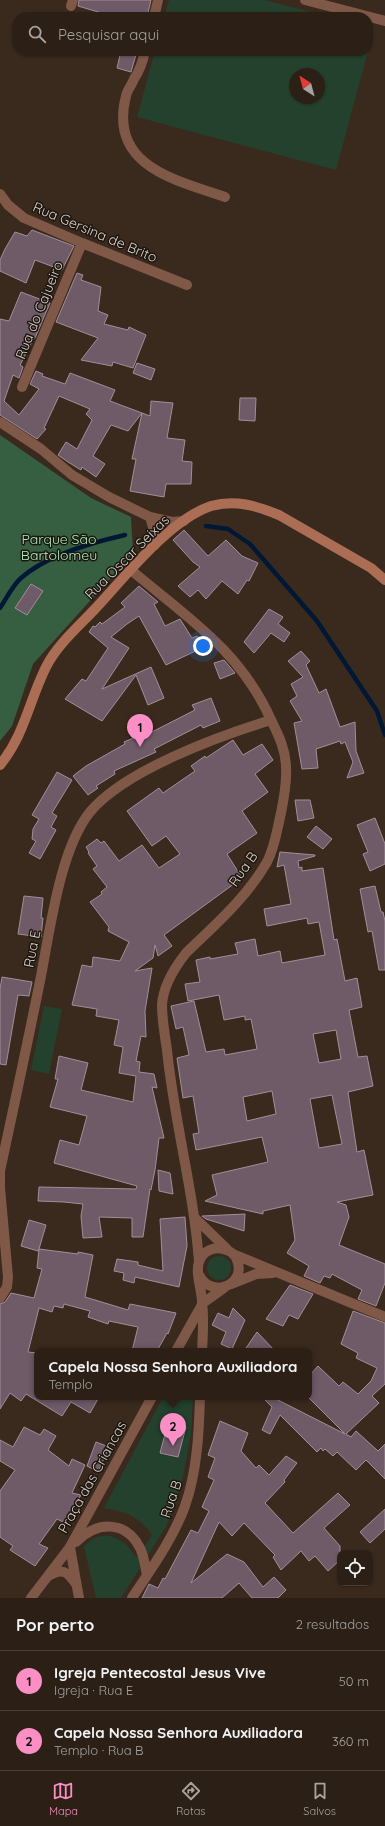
<!DOCTYPE html>
<html lang="pt">
<head>
<meta charset="utf-8">
<style>
  body { margin:0; font-family:Quicksand,sans-serif; background:#382d23; color:#f1f3f6 }
  .controls { position:absolute; right:12px; bottom:12px; display:grid; overflow:hidden; border-radius:8px; box-shadow:0 1px 3px #0004 }
  .controls button { width:36px; height:36px; display:grid; place-items:center; padding:0; border:0; border-bottom:1px solid #483e35; background:#2c2016; color:#f1f3f6; font:20px sans-serif }
  .compass { position:absolute; left:289px; top:68px; width:36px; height:36px; border-radius:50%; background:#2c2016; box-shadow:0 1px 3px #0004; rotate:324deg }
  .you { position:absolute; left:203px; top:646px; width:14px; height:14px; margin:-10px; border:3px solid #fff; border-radius:50%; background:#1a73e8; box-shadow:0 0 0 6px #1a73e833 }
  .badge { display:grid; place-items:center; width:26px; height:26px; border-radius:50%; background:#fb8fc5; color:#111; font-size:13px; font-weight:700 }
  .pin { position:absolute; translate:-50% -33px; filter:drop-shadow(0 1px 2px #0008) }
  .pin::after { content:''; position:absolute; top:21px; width:14px; height:12px; background:inherit; clip-path:polygon(0 0,100% 0,50% 100%) }
  .popup { position:absolute; left:34px; top:1348px; width:278px; height:52px; box-sizing:border-box; display:grid; place-content:center; border-radius:8px; background:#2c2016; filter:drop-shadow(0 1px 3px #0005); font-size:13px; white-space:nowrap; color:#a6a3a1 }
  .popup b { font-size:15px; color:#f1f3f6 }
  .popup::after { content:''; position:absolute; left:50%; top:100%; margin-left:-8px; border:8px solid transparent; border-top-color:#2c2016 }
  .list { margin:0; padding:0; list-style:none }
  h2 { display:flex; justify-content:space-between; align-items:center; height:52px; margin:0; padding:0 16px; font-size:17px }
  h2 small { font-size:13px; font-weight:400; color:#a6a3a1 }
  .list li { display:grid; grid-template-columns:26px 1fr auto; gap:12px; align-items:center; box-sizing:border-box; height:60px; padding:0 16px; border-top:1px solid #483e35 }
  .list b { display:block; font-size:15px; white-space:nowrap }
  .list p { margin:0; font-size:13px; white-space:nowrap; color:#a6a3a1 }
  .list em { font-size:13px; font-style:normal; color:#a6a3a1 }
  .icon { flex:none; width:22px; height:22px; fill:none; stroke:currentColor; stroke-width:2; stroke-linecap:round; stroke-linejoin:round }
  .map { position:relative; flex:none; width:385px; height:1598px; overflow:hidden }
  .search { position:absolute; background:#2c2016; box-shadow:0 1px 3px #0004; left:12px; right:12px; top:12px; height:44px; display:flex; align-items:center; gap:10px; box-sizing:border-box; padding:0 14px; border-radius:16px; color:#a6a3a1; font-size:15px }
  .sheet { height:172px; background:#2c2016 }
  nav { display:flex; justify-content:space-around; align-items:center; box-sizing:border-box; height:56px; border-top:1px solid #483e35; background:#2c2016; font-size:11px; color:#a6a3a1 }
  nav a { display:grid; justify-items:center; gap:2px }
  nav .on { color:#fb8fc5 }
  .map>svg:first-child { display:block }
  .green { fill:#23412c; fill-rule:evenodd }
  .forest { fill:#365f42 }
  .lines { fill:none; stroke-linecap:round; stroke-linejoin:round }
  .stream { stroke:#001836; stroke-width:4.5 }
  .building { fill:#6f5b68; stroke:#a28d9a; fill-rule:evenodd }
  .minor { stroke:#7f5848; stroke-width:10 }
  .tertiary { stroke:#7f5848; stroke-width:10 }
  .secondary { stroke:#ab6e55; stroke-width:10 }
  .labels { text-anchor:middle; stroke-width:3; stroke-linejoin:round; paint-order:stroke }
  .street-label { font-size:14px; fill:#dbd1c9; stroke:#1c150f }
  .park-label { font-size:14px; fill:#acefbd; stroke:#1c150f }
</style>
</head>
<body>
<div class="map">
<svg width="385" height="1598" viewBox="0 0 385 1598">
  <rect width="100%" height="100%" fill="#3a2a1e"/>
  <!-- green -->
  <path class="green" d="M169,0H265L329,17H164Z
    M368,27L374,29L336,170L137,117L155,51H368ZM295,74H319V98H295Z
    M44,1006L62,1009L49,1074L31,1070Z
    M207 1268a12 12 0 1 1 24 0a12 12 0 1 1-24 0Z
    M163,1397H193L191,1434L183,1477L174,1507L167,1525L121,1598H96L84,1547C96,1531 116,1533 129,1548C132,1551 133,1555 137,1557L152,1535C140,1517 125,1511 104,1508Z"/>
  <!-- forest -->
  <path class="forest" d="M0,435L91,498L131,517L133,553L33,664L12,726L0,741Z"/>
  <g class="lines">
    <!-- stream -->
    <path class="stream" d="M206,526L228,529L250,544L317,621L377,711L385,735
      M0,608C6,599 13,585 21,578C46,556 94,542 125,535"/>
  </g>
  <!-- building -->
  <path class="building" d="M79,0H151L147,17H115L78,6Z
    M121,51H137L131,72L117,68Z
    M32,230L74,246L62,270L35,260L26,283L0,271V260L5,249L15,232L27,236Z
    M77,273L83,275L81,280L101,287L98,311L108,315L104,324L128,330L129,327L146,335L133,368L113,362L112,366L81,360L98,338L56,322Z
    M21,292L50,303L35,338H34L20,365L23,367L19,378L13,375L4,401L19,415L39,389L30,384L36,371L43,374L42,376L65,384L70,373L115,390L110,401L142,413L128,431L111,425L93,456L105,464L96,477L82,467L81,470L68,462L58,455L66,442L77,449L92,420L86,414L90,409L59,396L44,428L46,429L37,439L0,415V319L9,321Z
    M137,363L155,369L151,380L133,373Z
    M240,398H256L255,421L239,420Z
    M151,401L173,403L167,438L185,440L182,461L192,462L191,484H166L164,497L130,491L136,459H132L142,413L150,416Z
    M184,530L208,556L226,540L242,556L258,563L249,581L247,580L238,594L222,581L206,599L198,590L190,597L178,586L200,567L193,562L173,540Z
    M31,584L43,591L27,615L15,608Z
    M139,586L158,602L154,604L165,626L180,619L192,638L197,636L204,647L166,665L139,616L127,624L111,637L129,648L102,689L151,667L164,698L148,705L136,675L102,721L65,699L82,679L86,681L108,648L89,632L93,626L95,627L100,622L102,624L125,607L121,603Z
    M269,609L283,617L278,624L290,633L284,642L271,633L254,653L244,642Z
    M301,651L310,661L306,665L319,693L326,689L340,727L355,722L356,751L364,773L347,778L353,762L345,742L341,744L340,741L316,749L318,768L302,769L294,723L302,721L290,701L297,696L291,684L303,677L288,661Z
    M224,660L235,673L220,679L214,663Z
    M211,698L220,721L203,728L201,725L154,749L156,752L114,771L115,774L96,786L98,788L88,795L73,776L86,766L125,744L124,742L147,732L148,734L195,710L192,705Z
    M233,740L243,755L262,744L273,760L255,774L268,792L242,811L257,833L227,854L242,878L164,935L172,946L158,956L155,945L153,958L135,971L152,968L145,1011L146,1037L141,1036L136,1061L140,1062L139,1072L154,1074L157,1088L152,1087L164,1138H159L155,1170L151,1190L150,1189L143,1237H132V1218L99,1217L102,1237L83,1238L81,1216L83,1204L64,1202L38,1201L39,1187L136,1189L137,1186L54,1163L60,1140L79,1145L87,1116L50,1107L58,1079H55L59,1056L88,1063L81,1090L133,1102L136,1076L119,1073L123,1047L114,1045L119,1020L96,1016L97,1009L72,1005L82,965L92,967L93,957L120,961L129,942L108,931L109,927L90,902L102,894L101,892L107,887L93,869L97,866L88,853L89,852L86,847L97,839L101,843L104,841L119,861L142,845L159,868L180,854L166,836L152,846L127,811L159,788L163,793L195,771L191,766L205,756L206,758Z
    M57,772L72,780L52,813L57,816L51,827L56,830L40,859L29,853L36,841L32,839L33,829L39,819L32,815Z
    M295,800H310L314,818L298,821Z
    M375,818L385,844V864L370,871L363,854L368,852L357,825Z
    M316,826L332,839L323,849L307,837Z
    M280,852L315,855V856L298,861L299,868L302,867V871L323,868L334,940L337,939L345,981L357,978L362,1007L349,1010L358,1057L367,1056L373,1086L348,1092L357,1152L364,1150L373,1195L337,1202L346,1205L349,1217L339,1245L385,1264V1283L376,1306L358,1299L362,1290L332,1274L330,1278L324,1276L320,1283L304,1276L309,1266L287,1253L295,1240L290,1205L263,1211V1214L205,1201L217,1195L212,1175L268,1162L262,1137L196,1150L193,1134L199,1133L193,1096L183,1098L177,1058L189,1055L183,1027L176,1029L171,1006L194,1001L206,1052L224,1049L225,1055L257,1049L251,1019L245,1020V1016L224,1020L219,995L188,1001L185,984L200,982L196,960L210,957V959L238,954L235,943L255,939L258,956L280,951L282,963L325,955L319,922L308,924L307,918L267,926L264,909L291,904L284,865L277,867ZM336,1030L341,1059L319,1063L313,1034ZM272,1091L276,1114L247,1121L243,1097ZM332,1095L342,1144L319,1148L310,1099Z
    M375,886L381,912H383L385,921V970H379L372,931L368,932L360,889Z
    M24,896L43,898L41,918H43L41,937L18,934Z
    M2,977L32,982L29,996L18,995L6,1065L0,1064V989Z
    M158,1170L170,1173L173,1194L159,1191Z
    M245,1214L244,1231L206,1219L202,1216Z
    M185,1217L187,1246L179,1287L135,1277L134,1283L123,1280L124,1273L114,1271L117,1259L138,1262V1265L163,1271L160,1219Z
    M29,1220L46,1225L39,1249L78,1254V1252L93,1255L85,1297L128,1310L130,1304L176,1313L168,1334L167,1333L157,1351H132L138,1327L109,1321L108,1324L88,1317L90,1311L64,1304L63,1308L54,1306L52,1312L39,1308L28,1352L37,1353V1397H99L90,1413L71,1402L62,1416L26,1394L21,1401L10,1393L0,1409V1304L5,1302L11,1293L34,1298L42,1269L37,1268L39,1249L38,1251L21,1246Z
    M290,1285L313,1294L298,1319L289,1315L283,1326L266,1319Z
    M233,1308L245,1320L232,1349L221,1344L226,1332L212,1325L218,1313L229,1318Z
    M353,1311L385,1323V1384L372,1396L379,1403L346,1434L351,1437L356,1431L378,1451L385,1444V1479L366,1460L356,1470L337,1452L333,1456L325,1449L323,1451L321,1448L317,1452L280,1415L270,1434L262,1430L272,1407L262,1397H272L345,1434L309,1398V1376L318,1366L339,1386L343,1382L358,1394L371,1381L377,1368L356,1358L358,1353L341,1344Z
    M257,1332L275,1351H244Z
    M220,1421L248,1433L241,1451L256,1468L259,1465L269,1475L286,1456L297,1463L284,1480L285,1482L265,1503L293,1533L338,1493L350,1505L324,1528L340,1546V1560L328,1571L315,1556L309,1561L301,1551L281,1570L273,1557L275,1555L244,1523L232,1536L219,1522L191,1583L227,1554L244,1562L263,1587L274,1577L286,1590L278,1598H252L239,1583L222,1598H142L149,1584L158,1588L163,1578L165,1579L191,1530L198,1533L209,1511L202,1507L214,1480L208,1477L215,1458L208,1455Z
    M168,1423L186,1427L178,1457L160,1453Z
    M24,1427L40,1435L44,1429L56,1436L48,1450L69,1466L72,1459L85,1465L72,1493L81,1495L65,1523L57,1519L39,1544L48,1548L35,1566L10,1550L13,1546L0,1537V1491L15,1470L0,1461V1440L13,1447Z
    M96,1442L109,1447L98,1472L87,1466Z
    M385,1509V1529L370,1543L360,1532Z"/>
  <g class="lines">
    <!-- minor -->
    <path class="minor" d="M305,0L385,21
      M71,6L73,0
      M154,17L158,0
      M145,51C143,61 140,70 134,79C132,85 127,90 126,96C108,166 175,180 225,197
      M0,194L8,205L24,218L82,243L187,285
      M22,387L82,243
      M0,422L41,449L72,475L109,497L150,517L172,522L184,521
      M150,517L156,537L155,545
      M0,1298L7,1287L8,1277L0,1188V1171C14,1106 28,1041 41,976C50,930 60,849 90,812C125,770 219,736 271,720
      M48,1576C63,1568 67,1571 76,1584
      M31,1598L70,1547"/>
    <!-- tertiary -->
    <path class="tertiary" d="M131,570C188,618 241,651 272,722C279,736 286,751 286,768C287,783 284,798 281,813C277,830 275,847 267,862C247,897 215,925 186,953C175,967 163,986 162,1005C162,1020 165,1036 167,1050C174,1121 194,1191 199,1262
      M194,1217L227,1249
      M233,1254L385,1317
      M199,1275C212,1300 247,1284 237,1260C235,1254 229,1250 223,1249C213,1246 202,1252 199,1262C195,1273 202,1290 202,1302C204,1318 203,1335 202,1351
      M231,1284L256,1274L273,1273
      M176,1351L203,1303L224,1288
      M76,1542C96,1522 125,1519 140,1548C144,1556 145,1566 147,1575
      M79,1598L70,1547L152,1397
      M132,1598C151,1569 173,1539 185,1506C197,1472 199,1433 200,1397"/>
    <!-- secondary -->
    <path class="secondary" d="M0,765C25,734 29,701 46,667C57,645 78,627 94,610C125,577 169,520 211,506C235,499 257,506 279,515L371,568L385,580"/>
  </g>
  <g class="labels">
    <!-- street labels -->
    <g class="street-label">
      <text transform="translate(95 232) rotate(23)" y="5">Rua Gersina de Brito</text>
      <text transform="translate(39 310) rotate(-68)" y="5">Rua do Cajueiro</text>
      <text transform="translate(127 557) rotate(-45)" y="5">Rua Oscar Seixas</text>
      <text transform="translate(243 869) rotate(-55)" y="5">Rua B</text>
      <text transform="translate(32 949) rotate(-79)" y="5">Rua E</text>
      <text transform="translate(92 1477) rotate(-61)" y="5">Praça das Criancas</text>
      <text transform="translate(171 1499) rotate(-71)" y="5">Rua B</text>
    </g>
    <!-- park labels -->
    <g class="park-label">
      <text x="59" y="544">Parque São<tspan x="59" dy="16">Bartolomeu</tspan></text>
    </g>
  </g>
</svg>
<div class="controls">
<button><svg class="icon" aria-label="locate" viewBox="0 0 24 24"><circle cx="12" cy="12" r="6"/><path d="M12 2v4M12 18v4M2 12h4M18 12h4"/></svg></button>
</div>
<svg class="compass" viewBox="-18 -18 36 36"><path d="M0-13l5 13h-10z" fill="#e53935"/><path d="M0 13l5-13h-10z" fill="#a6a3a1"/></svg>
<div class="you"></div>
<div class="pin badge" style="left:140px;top:747px">1</div>
<div class="pin badge" style="left:173px;top:1446px">2</div>
<div class="popup"><b>Capela Nossa Senhora Auxiliadora</b>Templo</div>
<div class="search"><svg class="icon" aria-label="search" viewBox="0 0 24 24"><circle cx="10" cy="10" r="6"/><path d="M15 15l6 6"/></svg>Pesquisar aqui</div>
</div>
<section class="sheet">
<h2>Por perto<small>2 resultados</small></h2>
<ul class="list">
<li><span class="badge">1</span><div><b>Igreja Pentecostal Jesus Vive</b><p>Igreja · Rua E</p></div><em>50 m</em></li>
<li><span class="badge">2</span><div><b>Capela Nossa Senhora Auxiliadora</b><p>Templo · Rua B</p></div><em>360 m</em></li>
</ul>
</section>
<nav>
<a class="on"><svg class="icon" aria-label="map" viewBox="0 0 24 24"><path d="M3 6l6-2 6 2 6-2v14l-6 2-6-2-6 2zM9 4v14M15 6v14"/></svg>Mapa</a>
<a><svg class="icon" aria-label="directions" viewBox="0 0 24 24"><path d="M12 3l9 9-9 9-9-9zM9 14v-3h6M13 9l2 2-2 2"/></svg>Rotas</a>
<a><svg class="icon" aria-label="saved" viewBox="0 0 24 24"><path d="M7 4h10v16l-5-4-5 4z"/></svg>Salvos</a>
</nav>
</body>
</html>
